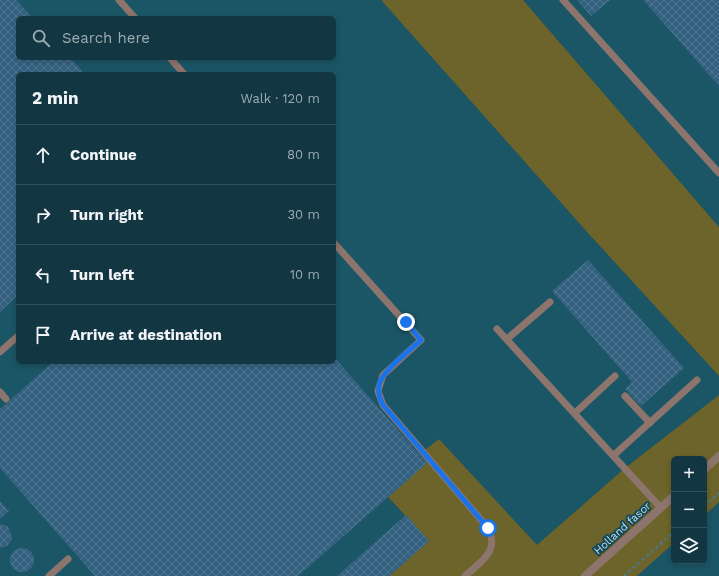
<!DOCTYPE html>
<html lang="en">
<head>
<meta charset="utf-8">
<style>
  body { margin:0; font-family:"Work Sans",sans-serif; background:#1b3f49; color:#f1f3f6 }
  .controls { position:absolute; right:12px; bottom:12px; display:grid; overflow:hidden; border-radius:6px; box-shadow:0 2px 6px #0003 }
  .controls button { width:36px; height:36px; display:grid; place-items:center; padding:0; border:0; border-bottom:1px solid #31515b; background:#123742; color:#f1f3f6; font:20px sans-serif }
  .stop { position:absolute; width:12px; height:12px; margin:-9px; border:3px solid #1a73e8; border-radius:50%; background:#fff }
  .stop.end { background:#1a73e8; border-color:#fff; box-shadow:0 1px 4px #0008 }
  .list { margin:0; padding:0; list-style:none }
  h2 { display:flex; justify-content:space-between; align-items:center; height:52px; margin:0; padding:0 16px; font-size:17px }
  h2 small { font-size:13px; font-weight:400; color:#9cacb2 }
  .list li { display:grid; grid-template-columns:26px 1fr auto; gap:12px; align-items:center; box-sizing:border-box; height:60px; padding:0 16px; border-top:1px solid #31515b }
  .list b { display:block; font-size:15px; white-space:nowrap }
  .list em { font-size:13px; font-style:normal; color:#9cacb2 }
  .icon { flex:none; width:22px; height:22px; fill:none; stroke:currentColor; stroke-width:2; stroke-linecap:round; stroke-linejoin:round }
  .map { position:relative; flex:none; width:719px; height:576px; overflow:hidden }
  .search { position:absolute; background:#123742; box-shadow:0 2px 6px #0003; left:16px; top:16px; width:320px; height:44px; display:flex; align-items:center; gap:10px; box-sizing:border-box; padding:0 14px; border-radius:6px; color:#9cacb2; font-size:15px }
  .panel { position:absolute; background:#123742; box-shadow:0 2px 6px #0003; left:16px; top:72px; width:320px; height:292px; border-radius:6px }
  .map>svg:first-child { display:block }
  .built { fill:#1b5666; fill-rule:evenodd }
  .grass { fill:#6c642a }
  .building { fill:url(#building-cross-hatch) }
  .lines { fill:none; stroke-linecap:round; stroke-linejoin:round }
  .path { stroke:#4c7785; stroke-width:2.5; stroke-dasharray:3 3; stroke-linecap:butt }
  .lane { stroke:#8d756d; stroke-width:7 }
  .street { stroke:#8d756d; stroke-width:8 }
  .route { stroke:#1a73e8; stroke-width:5 }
  .labels { text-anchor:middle; stroke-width:4; stroke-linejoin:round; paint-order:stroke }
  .street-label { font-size:11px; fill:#bfdee9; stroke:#184958 }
</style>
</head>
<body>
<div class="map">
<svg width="719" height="576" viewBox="0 0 719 576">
  <defs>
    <pattern id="building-cross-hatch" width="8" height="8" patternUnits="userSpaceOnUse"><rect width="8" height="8" fill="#346180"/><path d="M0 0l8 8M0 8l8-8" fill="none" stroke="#507792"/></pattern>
  </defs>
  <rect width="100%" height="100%" fill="#184958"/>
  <!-- built -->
  <path class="built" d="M0,0H381L587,232L719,376V395L625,468L537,546L439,439L427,463L388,497L429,541L389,576H0ZM18,18H334V58H18ZM18,74H334V362H18Z
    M523,0H719V227Z
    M719,502V576H637L674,543V561H704V516Z"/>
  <!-- grass -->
  <path class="grass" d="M381,0H523L719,227V376L587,232Z
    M719,395V502L704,516V459H674V543L637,576H389L429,541L388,497L427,463L420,454L439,439L537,545L625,468Z"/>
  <!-- building -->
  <path class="building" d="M0,0H16L33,18H18V58H70L85,74H18V295L0,312Z
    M577,0H610L591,16Z
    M643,0H719V86Z
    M588,260L684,368L641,406L625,389L632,382L552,291Z
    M334,357L427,463L298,576H95L0,468V409L53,362H334Z
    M0,501L9,511L0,519Z
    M406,515L429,541L389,576H337Z
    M0,524L7,526L9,529L12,536V539L7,546L0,548Z
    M10 560a12 12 0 1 1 24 0a12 12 0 1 1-24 0Z"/>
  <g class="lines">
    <!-- path -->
    <path class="path" d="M704,506L719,493
      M624,576L674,532"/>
    <!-- lane -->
    <path class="lane" d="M119,0L135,18
      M563,0L719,173
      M170,58L184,74
      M334,243L421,340L383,375L378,391L383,405L488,528C500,552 481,561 465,576
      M497,329L661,508
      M507,339L550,302
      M0,352L18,336
      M0,392L6,399
      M625,396L650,423
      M575,413L615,376
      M614,455L697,380
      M49,576L68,559"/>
    <!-- street -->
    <path class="street" d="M704,470L719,456
      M585,576L674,496"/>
  </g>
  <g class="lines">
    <!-- route -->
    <path class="route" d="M406,322L421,340C413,347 405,354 397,361C383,375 372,384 383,405L488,528"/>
  </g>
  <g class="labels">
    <!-- street labels -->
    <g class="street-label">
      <text transform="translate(622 528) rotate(-42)" y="4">Holland fasor</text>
    </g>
  </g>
</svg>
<div class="controls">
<button>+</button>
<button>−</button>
<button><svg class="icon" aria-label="layers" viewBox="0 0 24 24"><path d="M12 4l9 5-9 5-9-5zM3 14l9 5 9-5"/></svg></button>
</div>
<div class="stop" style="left:488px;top:528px"></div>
<div class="stop end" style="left:406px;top:322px"></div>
<div class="search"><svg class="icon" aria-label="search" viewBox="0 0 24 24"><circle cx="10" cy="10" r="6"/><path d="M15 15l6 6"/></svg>Search here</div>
<section class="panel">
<h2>2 min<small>Walk · 120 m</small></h2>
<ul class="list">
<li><svg class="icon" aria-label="ahead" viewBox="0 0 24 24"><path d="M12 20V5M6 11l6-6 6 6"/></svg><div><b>Continue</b></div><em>80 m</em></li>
<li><svg class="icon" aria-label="right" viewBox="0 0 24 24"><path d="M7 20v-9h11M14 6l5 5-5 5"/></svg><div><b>Turn right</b></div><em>30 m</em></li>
<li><svg class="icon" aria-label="left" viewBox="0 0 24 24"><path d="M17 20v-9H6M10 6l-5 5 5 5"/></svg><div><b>Turn left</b></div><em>10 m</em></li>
<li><svg class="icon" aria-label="arrive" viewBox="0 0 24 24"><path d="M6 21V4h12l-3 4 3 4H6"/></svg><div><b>Arrive at destination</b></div></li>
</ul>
</section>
</div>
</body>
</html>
